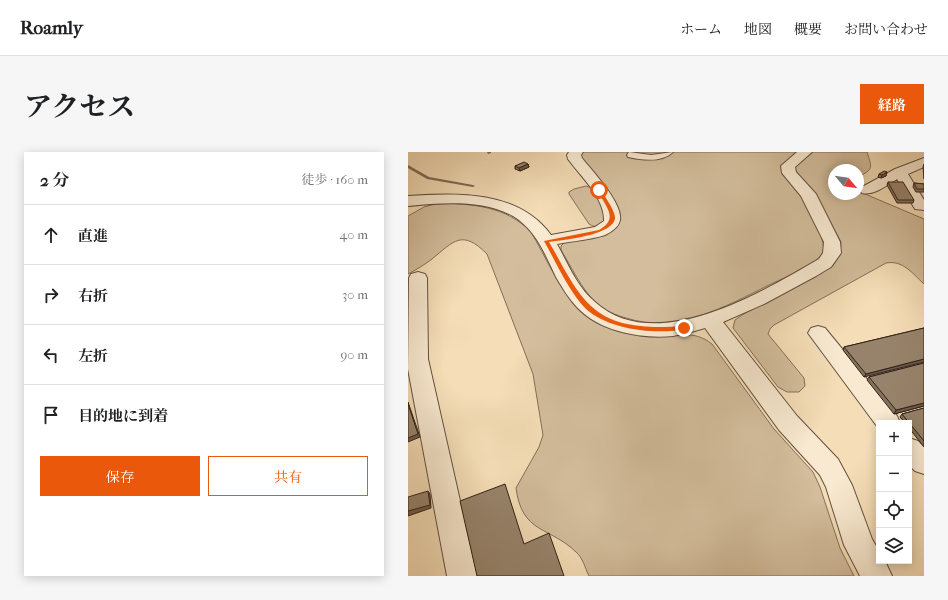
<!DOCTYPE html>
<html lang="ja">
<head>
<meta charset="utf-8">
<style>
  body { margin:0; font-family:"IM FELL French Canon","Noto Serif JP",serif; background:#f6f6f6; color:#202124 }
  .controls { position:absolute; right:12px; bottom:12px; display:grid; overflow:hidden; border-radius:0px; box-shadow:0 2px 10px #0003 }
  .controls button { width:36px; height:36px; display:grid; place-items:center; padding:0; border:0; border-bottom:1px solid #e0e0e0; background:#fff; color:#202124; font:20px sans-serif }
  .compass { position:absolute; left:420px; top:12px; width:36px; height:36px; border-radius:50%; background:#fff; box-shadow:0 2px 10px #0003; rotate:119deg }
  .stop { position:absolute; width:12px; height:12px; margin:-9px; border:3px solid #ea580c; border-radius:50%; background:#fff }
  .stop.end { background:#ea580c; border-color:#fff; box-shadow:0 1px 4px #0008 }
  .list { margin:0; padding:0; list-style:none }
  h2 { display:flex; justify-content:space-between; align-items:center; height:52px; margin:0; padding:0 16px; font-size:17px }
  h2 small { font-size:13px; font-weight:400; color:#757577 }
  .list li { display:grid; grid-template-columns:26px 1fr auto; gap:12px; align-items:center; box-sizing:border-box; height:60px; padding:0 16px; border-top:1px solid #e0e0e0 }
  .list b { display:block; font-size:15px; white-space:nowrap }
  .list em { font-size:13px; font-style:normal; color:#757577 }
  .actions { display:flex; gap:8px; padding:12px 16px }
  .actions a { flex:1; padding:9px 0; border:1px solid #ea580c; border-radius:0px; text-align:center; font-size:14px; color:#ea580c }
  .actions .main { background:#ea580c; color:#fff }
  .icon { flex:none; width:22px; height:22px; fill:none; stroke:currentColor; stroke-width:2; stroke-linecap:round; stroke-linejoin:round }
  .map { position:relative; flex:none; width:516px; height:424px; overflow:hidden; border-radius:0px }
  header { display:flex; align-items:center; gap:24px; box-sizing:border-box; height:56px; padding:0 20px; background:#fff; border-bottom:1px solid #e0e0e0 }
  header strong { font-size:19px }
  nav { display:flex; gap:22px; margin-inline-start:auto; font-size:14px }
  .intro { display:flex; align-items:center; justify-content:space-between; box-sizing:border-box; height:96px; padding:0 24px }
  h1 { margin:0; font-size:28px }
  .button { padding:10px 18px; border-radius:0px; background:#ea580c; color:#fff; font-size:14px; font-weight:700 }
  main { display:flex; gap:24px; padding:0 24px }
  aside { flex:1; background:#fff; border-radius:0px; box-shadow:0 2px 10px #0003 }
  .map>svg:first-child { display:block }
  .green { fill:#d3bd9c; stroke:#836f5a }
  .lines { fill:none; stroke-linecap:round; stroke-linejoin:round }
  .stream { fill:#7f6b57; fill-rule:evenodd }
  .lane-casing { stroke:#635040; stroke-width:2 }
  .street-casing { stroke:#635040; stroke-width:2 }
  .lane { fill:#f8e9d0; fill-rule:evenodd }
  .street { fill:#f8e9d0; fill-rule:evenodd }
  .wall { fill:#82715c; stroke:#332118 }
  .shaded-wall { fill:#6a5c4b; stroke:#332118 }
  .building { fill:#97836b; stroke:#332118 }
  .route { fill:#ea580c }
</style>
</head>
<body>
<header>
<strong>Roamly</strong>
<nav><a>ホーム</a><a>地図</a><a>概要</a><a>お問い合わせ</a></nav>
</header>
<div class="intro"><h1>アクセス</h1><a class="button">経路</a></div>
<main>
<aside>
<h2>2 分<small>徒歩 · 160 m</small></h2>
<ul class="list">
<li><svg class="icon" aria-label="ahead" viewBox="0 0 24 24"><path d="M12 20V5M6 11l6-6 6 6"/></svg><div><b>直進</b></div><em>40 m</em></li>
<li><svg class="icon" aria-label="right" viewBox="0 0 24 24"><path d="M7 20v-9h11M14 6l5 5-5 5"/></svg><div><b>右折</b></div><em>30 m</em></li>
<li><svg class="icon" aria-label="left" viewBox="0 0 24 24"><path d="M17 20v-9H6M10 6l-5 5 5 5"/></svg><div><b>左折</b></div><em>90 m</em></li>
<li><svg class="icon" aria-label="arrive" viewBox="0 0 24 24"><path d="M6 21V4h12l-3 4 3 4H6"/></svg><div><b>目的地に到着</b></div></li>
</ul>
<div class="actions"><a class="main">保存</a><a>共有</a></div>
</aside>
<div class="map">
<svg width="516" height="424" viewBox="0 0 516 424">
  <rect width="100%" height="100%" fill="#f4ddb7"/>
  <filter id="stains"><feTurbulence type="fractalNoise" baseFrequency=".005" numOctaves="4"/><feColorMatrix values="0 0 0 0 .2 0 0 0 0 .09 0 0 0 0 .02 0 0 0 .5 -.17"/></filter>
  <radialGradient id="worn" r=".72"><stop offset=".6" stop-color="#630" stop-opacity="0"/><stop offset="1" stop-color="#630" stop-opacity=".3"/></radialGradient>
  <!-- green -->
  <path class="green" d="M173,0H389L374,13V21C380,28 387,34 392,41C399,51 419,89 415,100C409,113 375,126 361,133C317,155 268,182 218,166C208,163 196,159 188,151C173,136 164,116 153,98V94L158,89L205,76L172,6Z
    M405,0H459C464,16 466,17 450,25V18H426V42H450V39L516,67V132C504,121 495,108 478,111L366,173L362,177L360,182L396,226L397,234L391,240H379L370,235L325,176L327,168L334,163L424,115L432,103L433,90L407,41L388,21L387,15Z
    M178,34L184,36L190,45L199,69C192,73 188,77 181,72L161,42V40L166,37Z
    M30,51C65,52 98,54 123,80C135,100 157,148 174,161C194,177 223,184 248,184C270,185 285,177 304,192L366,277L405,320L412,335L432,396L446,424H181C177,416 175,406 168,400C141,374 114,382 108,336L131,295L135,283L125,222L79,102C54,77 46,89 24,107C16,113 8,118 0,122V64L16,55Z"/>
  <g class="lines">
    <!-- stream -->
    <path class="stream" d="M79,0H83V1L80,2Z
      M0,13L21,25L65,33L67,34L65,35L19,27L0,16Z"/>
    <defs>
      <path id="lane" d="M221,0L243,3L265,0C254,11 234,8 220,5L219,3Z"/>
      <path id="street" d="M161,0H175L173,3L174,6C184,19 215,51 212,68C211,75 203,80 197,83C182,88 164,89 149,92C160,112 169,135 187,150C247,205 354,140 411,107L415,101L416,90L393,44L374,21L373,14L389,0H404L387,15L388,20L408,42L432,90L433,101L423,115L408,124L356,152L315,170L389,264L430,307L444,333L464,387L471,399V409H477L484,424H452L436,393L418,335L412,323L371,278L297,176C287,179 276,182 265,184C235,187 195,180 173,159C163,150 155,137 148,125C137,102 128,78 105,64C74,47 33,51 0,54V44C50,41 110,38 143,83L187,75L196,69C197,46 173,25 160,7L159,3Z
        M516,6V15L500,22L516,48V58L507,57L489,27C479,33 466,44 454,41L452,38L454,35L487,17Z
        M10,120L17,122L19,126L20,207L69,424H39L0,217L1,126L3,122Z
        M410,174L417,176L489,264L492,271H471V277L400,181L403,176Z
        M501,286L510,289L516,295V322L507,319L501,313Z"/>
    </defs>
    <!-- lane casing -->
    <use href="#lane" class="lane-casing"/>
    <!-- street casing -->
    <use href="#street" class="street-casing"/>
    <!-- lane -->
    <use href="#lane" class="lane"/>
    <!-- street -->
    <use href="#street" class="street"/>
  </g>
  <!-- wall -->
  <path class="wall" d="M120,12L121,15L112,19L107,17V14Z
    M516,12V27L515,15Z
    M479,20L478,24L473,26L470,25L471,22Z
    M480,30L506,48L505,51H489L479,33Z
    M506,31L516,32V40H508L505,35Z
    M516,176L456,225L435,198L436,195Z
    M516,211V254L486,262L459,228L461,225Z
    M516,256V295L501,276V271H497L492,265L494,262Z"/>
  <!-- shaded-wall -->
  <path class="shaded-wall" d="M120,12L121,15L112,19L111,16Z
    M479,20L478,24L473,26L474,23Z
    M516,207V210L456,225L458,222Z
    M0,250L12,285L0,290Z
    M516,251V254L486,262L488,258Z
    M20,339L22,342L23,356L0,364V359Z"/>
  <!-- building -->
  <path class="building" d="M116,10L120,12L111,16L107,14Z
    M476,19L479,20L474,23L471,22Z
    M480,30H495L506,48H490Z
    M506,31L516,32V37H509Z
    M516,176V207L458,222L436,195Z
    M516,211V251L488,258L461,225Z
    M0,252L10,282L0,286Z
    M516,256V289L494,262Z
    M97,332L116,392L141,381L156,424H69L52,349Z
    M20,339L22,353L0,359V345Z"/>
  <!-- route -->
  <path class="route" d="M191,36L193,38C197,45 206,57 207,65C208,83 155,88 141,90C153,110 166,139 183,154C207,177 245,176 276,174L279,176L278,177C249,183 201,178 178,157C161,140 148,110 136,89L191,78C212,66 197,54 189,38Z"/>
  <rect width="100%" height="100%" filter="url(#stains)"/>
  <rect width="100%" height="100%" fill="url(#worn)"/>
</svg>
<div class="controls">
<button>+</button>
<button>−</button>
<button><svg class="icon" aria-label="locate" viewBox="0 0 24 24"><circle cx="12" cy="12" r="6"/><path d="M12 2v4M12 18v4M2 12h4M18 12h4"/></svg></button>
<button><svg class="icon" aria-label="layers" viewBox="0 0 24 24"><path d="M12 4l9 5-9 5-9-5zM3 14l9 5 9-5"/></svg></button>
</div>
<svg class="compass" viewBox="-18 -18 36 36"><path d="M0-13l5 13h-10z" fill="#e53935"/><path d="M0 13l5-13h-10z" fill="#757577"/></svg>
<div class="stop" style="left:191px;top:38px"></div>
<div class="stop end" style="left:276px;top:176px"></div>
</div>
</main>
</body>
</html>
